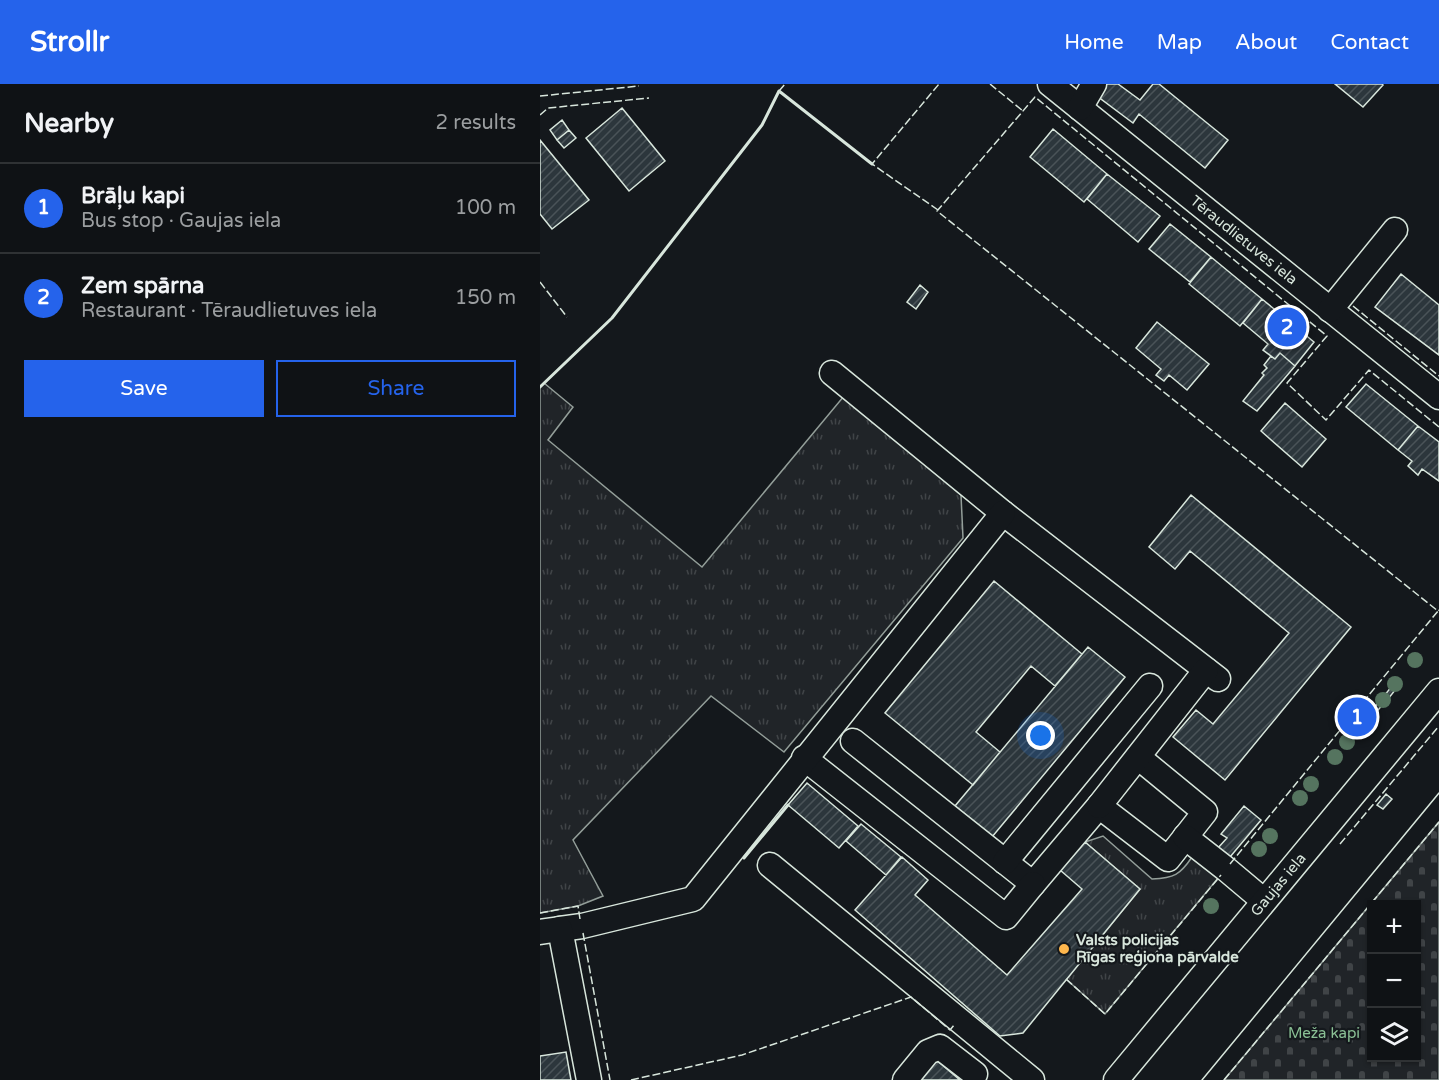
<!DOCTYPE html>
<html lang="en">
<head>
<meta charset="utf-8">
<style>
  body { margin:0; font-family:"Varela Round",sans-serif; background:#1d2022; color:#f1f3f6 }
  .controls { position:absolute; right:18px; bottom:18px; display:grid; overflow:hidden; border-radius:0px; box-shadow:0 2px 4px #0004 }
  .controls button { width:54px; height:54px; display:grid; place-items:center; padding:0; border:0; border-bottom:2px solid #2f3234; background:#0f1215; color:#f1f3f6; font:30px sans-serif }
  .you { position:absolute; left:501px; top:652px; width:21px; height:21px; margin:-15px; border:4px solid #fff; border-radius:50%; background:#1a73e8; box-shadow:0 0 0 9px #1a73e833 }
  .badge { display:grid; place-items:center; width:39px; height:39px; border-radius:50%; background:#2563eb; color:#fff; font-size:20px; font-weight:700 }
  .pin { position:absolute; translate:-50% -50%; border:3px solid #fff; box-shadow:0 2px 6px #0006 }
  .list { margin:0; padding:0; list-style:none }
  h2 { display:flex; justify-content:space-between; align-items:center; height:78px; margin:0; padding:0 24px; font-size:26px }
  h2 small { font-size:20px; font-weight:400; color:#9b9ea0 }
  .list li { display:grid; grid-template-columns:39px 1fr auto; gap:18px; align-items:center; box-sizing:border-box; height:90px; padding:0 24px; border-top:2px solid #2f3234 }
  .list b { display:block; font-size:22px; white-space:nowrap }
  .list p { margin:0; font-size:20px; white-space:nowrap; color:#9b9ea0 }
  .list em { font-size:20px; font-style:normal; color:#9b9ea0 }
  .actions { display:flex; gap:12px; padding:18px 24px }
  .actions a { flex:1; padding:14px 0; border:2px solid #2563eb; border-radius:0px; text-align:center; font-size:21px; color:#2563eb }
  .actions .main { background:#2563eb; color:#fff }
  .icon { flex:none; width:33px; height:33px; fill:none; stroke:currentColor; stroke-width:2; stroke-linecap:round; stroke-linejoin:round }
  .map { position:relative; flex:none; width:899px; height:996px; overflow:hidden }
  header { display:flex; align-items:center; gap:36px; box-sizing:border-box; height:84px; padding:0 30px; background:#2563eb; color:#fff }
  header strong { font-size:28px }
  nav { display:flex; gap:33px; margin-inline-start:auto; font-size:21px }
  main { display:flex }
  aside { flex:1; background:#0f1215 }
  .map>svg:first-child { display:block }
  .grass { fill:url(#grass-tufts); stroke:#939e99; stroke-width:1.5 }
  .cemetery { fill:url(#cemetery-stones); stroke:#939e99; stroke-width:1.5; fill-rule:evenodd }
  .building { fill:url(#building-hatch); stroke:#d8e6dc; stroke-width:1.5 }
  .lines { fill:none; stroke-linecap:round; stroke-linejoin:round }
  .minor-casing { stroke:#d8e6dc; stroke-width:27 }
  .minor { stroke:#14181c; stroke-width:24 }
  .tram { stroke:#d8e6dc; stroke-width:1.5 }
  .fence { stroke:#d8e6dc; stroke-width:1.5; stroke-dasharray:8 3; stroke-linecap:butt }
  .wall { stroke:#d8e6dc; stroke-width:3 }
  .tree { fill:#55745f }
  .poi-dot { fill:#ffb74d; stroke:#14181c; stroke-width:2 }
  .labels { text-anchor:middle; stroke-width:4.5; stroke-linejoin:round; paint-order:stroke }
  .street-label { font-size:15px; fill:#d8e6dc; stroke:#14181c }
  .poi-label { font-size:15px; font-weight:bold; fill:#d8e6dc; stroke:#14181c; text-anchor:start }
  .park-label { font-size:15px; fill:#8ac095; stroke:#14181c }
</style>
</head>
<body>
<header>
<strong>Strollr</strong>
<nav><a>Home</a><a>Map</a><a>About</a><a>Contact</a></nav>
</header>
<main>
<aside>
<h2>Nearby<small>2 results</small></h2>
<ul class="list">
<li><span class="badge">1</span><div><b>Brāļu kapi</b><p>Bus stop · Gaujas iela</p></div><em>100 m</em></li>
<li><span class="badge">2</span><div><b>Zem spārna</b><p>Restaurant · Tēraudlietuves iela</p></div><em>150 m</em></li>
</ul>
<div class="actions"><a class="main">Save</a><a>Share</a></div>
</aside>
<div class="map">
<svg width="899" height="996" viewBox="0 0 899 996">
  <defs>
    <pattern id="grass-tufts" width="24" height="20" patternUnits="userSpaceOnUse" patternTransform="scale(1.5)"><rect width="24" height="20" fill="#202428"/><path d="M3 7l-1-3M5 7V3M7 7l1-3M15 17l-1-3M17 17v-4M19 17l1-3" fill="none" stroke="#404447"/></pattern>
    <pattern id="cemetery-stones" width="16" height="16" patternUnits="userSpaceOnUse" patternTransform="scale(1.5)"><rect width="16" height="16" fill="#202428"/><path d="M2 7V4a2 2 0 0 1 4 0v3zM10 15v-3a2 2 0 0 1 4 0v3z" fill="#404447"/></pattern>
    <pattern id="building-hatch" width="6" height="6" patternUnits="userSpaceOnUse" patternTransform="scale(1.5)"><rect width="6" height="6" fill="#2c363c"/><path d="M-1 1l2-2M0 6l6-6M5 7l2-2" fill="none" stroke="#4a5358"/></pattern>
  </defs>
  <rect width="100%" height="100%" fill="#14181c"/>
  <!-- grass -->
  <path class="grass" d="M4,299L33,323L8,356L162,483L304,312L421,411L423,454L244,668L171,612L33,756L63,812L38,822L0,829V303Z
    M563,752L612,795C634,794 640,791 652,773L679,793L565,930L526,895L600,805L545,758Z"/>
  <!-- cemetery -->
  <path class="cemetery" d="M899,738V996H684ZM832,820H876V974H832Z"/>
  <!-- building -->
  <path class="building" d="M560,0H578L600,16L613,0H619L688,56L665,84L599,30L593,39L553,9Z
    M795,0H842L843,1L823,23Z
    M82,24L125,77L89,107L46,54Z
    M22,36L29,46L17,56L10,46Z
    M513,45L567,90L544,118L490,73Z
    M29,46L36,54L24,64L17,56Z
    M0,56L49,116L12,145L0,130Z
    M567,90L620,132L598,158L547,115Z
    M630,140L671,173L650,198L609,165Z
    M671,173L722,215L700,242L649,200Z
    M861,190L899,221V271L835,223Z
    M380,201L388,208L376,225L367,218Z
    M722,215L774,258L755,282L740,269L735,275L723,266L728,260L703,239Z
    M617,238L669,280L647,306L629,291L624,297L616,291L621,285L596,264Z
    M740,269L755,282L717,327L703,317L724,291L722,289L727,284L724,281L731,272L735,275Z
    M826,300L878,342L858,366L806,323Z
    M745,319L786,355L762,383L721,347Z
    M878,342L899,358V397L882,385L878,391L868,382L872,377L858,366Z
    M651,411L811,543L685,696L633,653L656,626L673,640L749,549L650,467L635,485L609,463Z
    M454,497L542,570L515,602L491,582L436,648L460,668L433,701L345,629Z
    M548,563L585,593L452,753L415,722Z
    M852,602L856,605L848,615L844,612Z
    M839,617L843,620L835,630L832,627Z
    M267,699L318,742L299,764L248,721Z
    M846,710L852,715L843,725L837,721Z
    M704,722L721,736L690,773L678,764L687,754L681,750Z
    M321,740L361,773L346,791L306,757Z
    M545,758L600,805L483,949L460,952L315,826L362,773L388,796L375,811L467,891L542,805L520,786Z
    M26,968L31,996H0V972Z
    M394,974L420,996H376Z"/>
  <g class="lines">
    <defs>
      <g id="minor">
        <path id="s1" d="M510,0L899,313"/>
        <path d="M540,24L554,0"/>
        <path d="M790,226L855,146"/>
        <path d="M292,289L463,429L678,595"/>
        <path d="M313,657L493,800L559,722L628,775L665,728L598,673"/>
        <path d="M264,674L466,833L493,800"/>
        <path d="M559,722L666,586"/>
        <path d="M645,753L686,785L724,817"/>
        <path d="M465,778L610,602"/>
        <path d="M230,781L492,996"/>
        <path d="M20,845L42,842L153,815L463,429"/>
        <path d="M0,848L20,845L49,996"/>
        <path d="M365,996L388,968L400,963L435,990"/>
        <path id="s2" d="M576,996L899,607"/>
      </g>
    </defs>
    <!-- minor casing -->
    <use href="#minor" class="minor-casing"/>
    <!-- minor -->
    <use href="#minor" class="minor"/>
    <!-- tram -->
    <path class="tram" d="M662,996L899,709"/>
    <!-- fence -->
    <path class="fence" d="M450,0L483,27L482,28
      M239,7L245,0
      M0,12L99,2
      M0,31L8,24L109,14
      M398,126L332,80L399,0
      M0,198L27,233
      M813,222L899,292
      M899,343L829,286L786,336L747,299L787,252L495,13L397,127L898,527L899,526
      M800,760L899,642
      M690,780L898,527
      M0,829L38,822L40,835
      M43,849L70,996
      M526,895L565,930L681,791
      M91,996L202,971L371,913L410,946L415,940
      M684,996L899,738"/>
    <!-- wall -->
    <path class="wall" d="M0,303L72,234L222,41L239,7L332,80
      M204,774L248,721"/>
  </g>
  <!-- trees -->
  <g class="tree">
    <circle cx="875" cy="576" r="8"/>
    <circle cx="855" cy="600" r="8"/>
    <circle cx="843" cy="616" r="8"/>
    <circle cx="831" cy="631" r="8"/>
    <circle cx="819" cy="644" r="8"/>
    <circle cx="807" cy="658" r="8"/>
    <circle cx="795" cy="673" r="8"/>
    <circle cx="771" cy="700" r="8"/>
    <circle cx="760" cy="714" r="8"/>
    <circle cx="730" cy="752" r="8"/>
    <circle cx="719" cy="765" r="8"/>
    <circle cx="671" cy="822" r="8"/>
  </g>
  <!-- markers -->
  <circle class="poi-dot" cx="524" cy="865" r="6"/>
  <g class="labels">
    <!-- street labels -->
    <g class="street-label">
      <text dy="5" stroke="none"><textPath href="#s1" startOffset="249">Tēraudlietuves iela</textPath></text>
      <text dy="5" stroke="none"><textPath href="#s2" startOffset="254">Gaujas iela</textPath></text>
    </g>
    <!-- poi labels -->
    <g class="poi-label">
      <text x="536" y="861">Valsts policijas<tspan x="536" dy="17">Rīgas reģiona pārvalde</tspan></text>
    </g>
    <!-- park labels -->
    <g class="park-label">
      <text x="784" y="954">Meža kapi</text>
    </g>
  </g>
</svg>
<div class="controls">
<button>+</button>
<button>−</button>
<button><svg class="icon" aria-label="layers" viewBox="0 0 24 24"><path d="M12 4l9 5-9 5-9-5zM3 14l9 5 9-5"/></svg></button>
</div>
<div class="you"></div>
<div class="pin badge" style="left:817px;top:633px">1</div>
<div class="pin badge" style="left:747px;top:243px">2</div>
</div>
</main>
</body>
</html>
